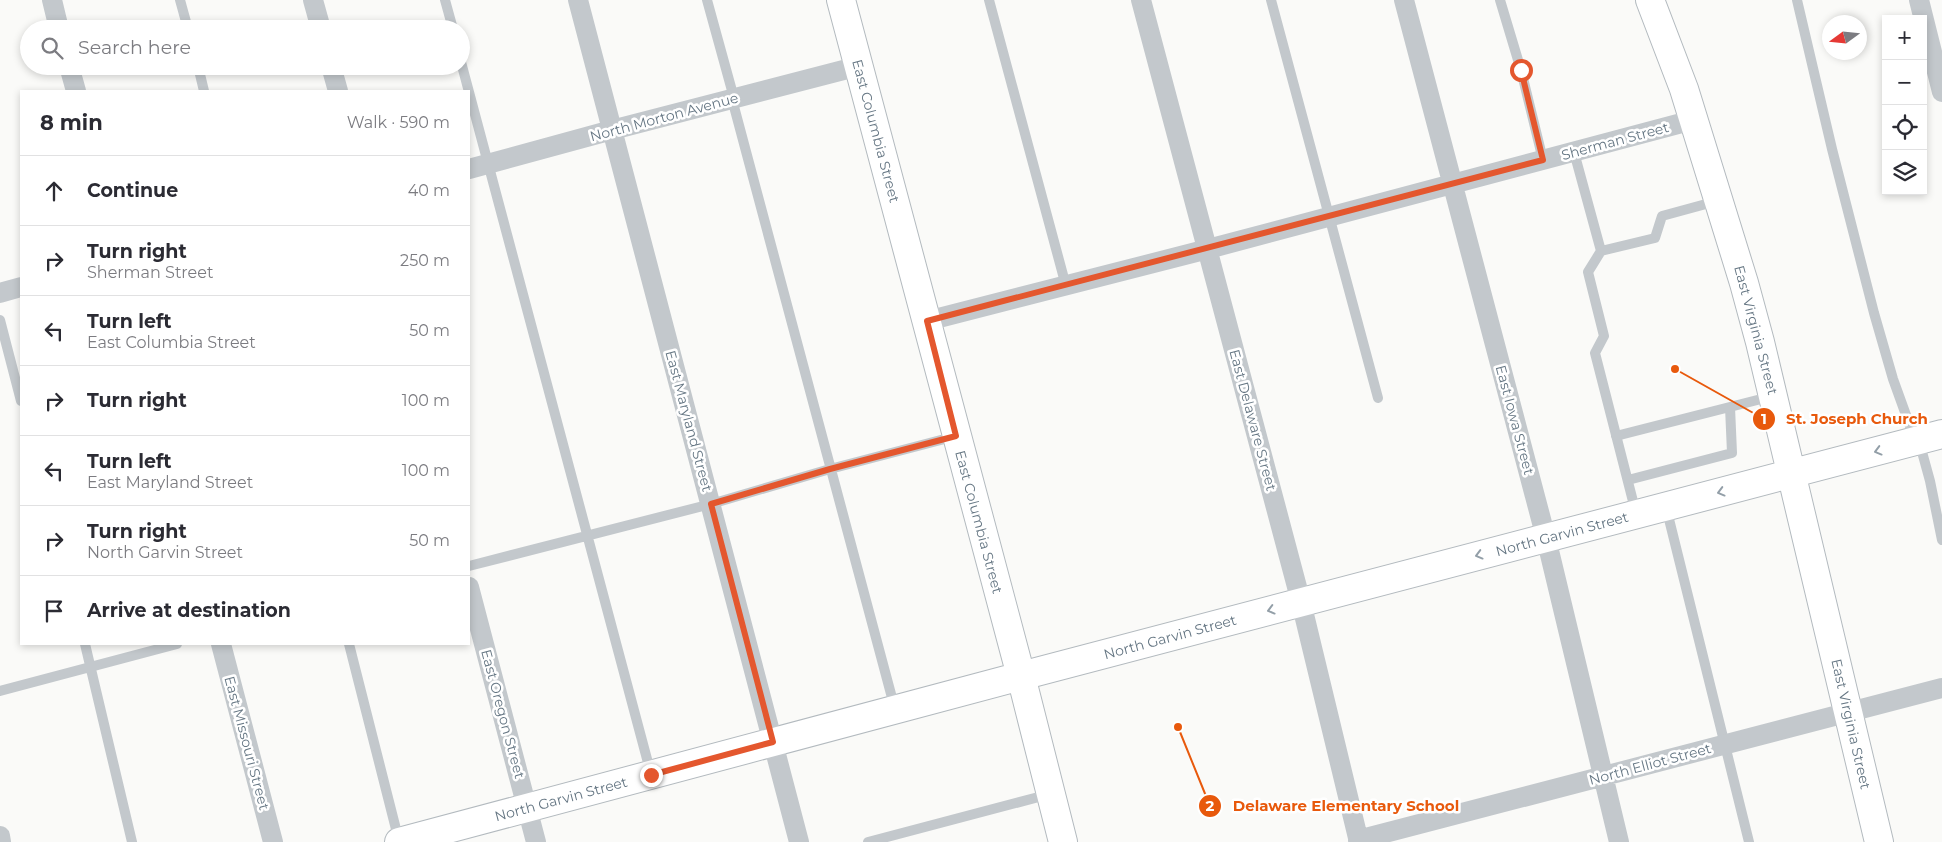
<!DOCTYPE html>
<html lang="en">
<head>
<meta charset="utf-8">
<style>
  body { margin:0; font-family:Montserrat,sans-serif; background:#f7f7f7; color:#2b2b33 }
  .controls { position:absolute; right:15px; top:15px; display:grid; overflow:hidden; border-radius:0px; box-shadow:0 2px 8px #0003 }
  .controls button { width:45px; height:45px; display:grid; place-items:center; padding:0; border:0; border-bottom:1px solid #e1e1e2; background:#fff; color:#2b2b33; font:25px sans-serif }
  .compass { position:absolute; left:1822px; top:15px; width:45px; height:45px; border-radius:50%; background:#fff; box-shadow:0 2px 8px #0003; rotate:255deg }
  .stop { position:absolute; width:15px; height:15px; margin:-11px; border:4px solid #e4572e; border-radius:50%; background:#fff }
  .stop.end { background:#e4572e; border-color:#fff; box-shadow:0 1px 5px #0008 }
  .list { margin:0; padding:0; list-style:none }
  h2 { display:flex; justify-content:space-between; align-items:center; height:65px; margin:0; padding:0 20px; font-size:21px }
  h2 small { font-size:16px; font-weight:400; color:#7c7c81 }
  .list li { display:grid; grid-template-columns:32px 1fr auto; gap:15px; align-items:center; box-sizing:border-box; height:70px; padding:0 20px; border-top:1px solid #e1e1e2 }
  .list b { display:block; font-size:19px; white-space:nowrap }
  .list p { margin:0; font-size:16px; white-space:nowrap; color:#7c7c81 }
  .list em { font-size:16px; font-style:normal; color:#7c7c81 }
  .icon { flex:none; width:28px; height:28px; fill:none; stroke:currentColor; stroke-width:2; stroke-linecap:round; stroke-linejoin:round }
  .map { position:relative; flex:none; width:1942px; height:842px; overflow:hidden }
  .search { position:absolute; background:#fff; box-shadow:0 2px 8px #0003; left:20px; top:20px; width:450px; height:55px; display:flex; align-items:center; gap:12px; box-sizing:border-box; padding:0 18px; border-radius:28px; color:#7c7c81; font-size:19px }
  .panel { position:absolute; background:#fff; box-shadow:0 2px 8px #0003; left:20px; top:90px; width:450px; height:555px; border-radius:0px }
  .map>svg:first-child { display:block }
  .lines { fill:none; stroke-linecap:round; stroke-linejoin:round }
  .secondary-casing { stroke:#b3babf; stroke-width:30 }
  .lane { stroke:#c3c8cc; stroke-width:10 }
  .street { stroke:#c3c8cc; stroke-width:20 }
  .secondary { stroke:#fff; stroke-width:28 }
  .oneway { stroke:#939fa8 }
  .route { stroke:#e4572e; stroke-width:6 }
  .labels { text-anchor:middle; stroke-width:5; stroke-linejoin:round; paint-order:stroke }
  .street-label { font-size:14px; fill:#657683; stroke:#fff }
  .leader { fill:none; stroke:#e8590c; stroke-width:2 }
  .callout-dot { fill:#e8590c; stroke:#fff; stroke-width:2 }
  .mark-label { font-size:15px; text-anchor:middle; font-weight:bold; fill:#fff }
  .callout-label { font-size:15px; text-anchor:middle; font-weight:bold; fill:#e8590c; stroke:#fff; stroke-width:5; stroke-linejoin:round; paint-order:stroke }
</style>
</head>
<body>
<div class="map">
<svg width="1942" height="842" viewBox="0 0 1942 842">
  <rect width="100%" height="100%" fill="#fafaf8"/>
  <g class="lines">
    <defs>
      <path id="secondary" d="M841,0L1021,676L1063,842
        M1650,0L1684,89L1744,283L1760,342L1879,842
        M399,842L1021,676L1942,434"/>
    </defs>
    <!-- secondary casing -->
    <use href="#secondary" class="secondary-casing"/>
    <!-- lane -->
    <path class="lane" d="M180,0L188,29
      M445,0L453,29
      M707,0L734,98
      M989,0L1066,286
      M1271,0L1378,398
      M1500,0L1521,70L1543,160
      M1797,0L1832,149L1874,313L1893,379L1915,440
      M461,62L651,774
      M198,66L204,91
      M732,99L895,709
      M1574,152L1601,251L1588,272L1604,336L1595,353L1636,513
      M1601,251L1655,238L1662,216L1717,201
      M0,320L21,401
      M1616,436L1773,396
      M1919,441L1930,481L1942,540
      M1628,480L1732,453L1730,407
      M1666,507L1749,842
      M469,566L711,504L830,469L956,436
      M85,644L132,842
      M349,644L399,841
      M0,691L177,644
      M868,842L1050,794"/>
    <!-- street -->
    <path class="street" d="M52,0L59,29
      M313,0L321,29
      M578,0L799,842
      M1141,0L1301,602L1359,842
      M1404,0L1546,538L1619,842
      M1919,0L1942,92
      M69,66L76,91
      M331,66L338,91
      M469,169L612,130L859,66
      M0,293L21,287
      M927,321L1208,249L1693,120
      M469,587L536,842
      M221,644L273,842
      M0,836L1,842
      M1358,840L1942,688"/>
    <!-- secondary -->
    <use href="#secondary" class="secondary"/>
  </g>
  <!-- one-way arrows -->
  <defs><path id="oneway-chevron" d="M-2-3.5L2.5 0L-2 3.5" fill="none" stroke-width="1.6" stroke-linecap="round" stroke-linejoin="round" transform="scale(1.25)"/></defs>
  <g class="oneway">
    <use href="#oneway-chevron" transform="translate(1878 451) rotate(165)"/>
    <use href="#oneway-chevron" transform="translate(1721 492) rotate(165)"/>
    <use href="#oneway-chevron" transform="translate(1479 555) rotate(165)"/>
    <use href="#oneway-chevron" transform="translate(1271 610) rotate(165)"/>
  </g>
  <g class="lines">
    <!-- route -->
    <path class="route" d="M651,775L773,742L711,504L830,469L956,436L927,321L1543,160L1521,70"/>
  </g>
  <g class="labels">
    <!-- street labels -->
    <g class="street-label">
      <text transform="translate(664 117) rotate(-15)" y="5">North Morton Avenue</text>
      <text transform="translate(876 131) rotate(75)" y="5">East Columbia Street</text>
      <text transform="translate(1615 141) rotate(-15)" y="5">Sherman Street</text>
      <text transform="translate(1756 330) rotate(75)" y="5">East Virginia Street</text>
      <text transform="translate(1253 420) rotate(75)" y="5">East Delaware Street</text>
      <text transform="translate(1515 420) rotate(75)" y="5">East Iowa Street</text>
      <text transform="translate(689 421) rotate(75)" y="5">East Maryland Street</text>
      <text transform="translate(979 522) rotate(75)" y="5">East Columbia Street</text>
      <text transform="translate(1562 534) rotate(-15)" y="5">North Garvin Street</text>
      <text transform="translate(1170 637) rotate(-15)" y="5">North Garvin Street</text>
      <text transform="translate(503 714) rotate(75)" y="5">East Oregon Street</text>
      <text transform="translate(1851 724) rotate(77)" y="5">East Virginia Street</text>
      <text transform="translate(247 743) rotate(75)" y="5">East Missouri Street</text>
      <text transform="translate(1650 764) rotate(-15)" y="5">North Elliot Street</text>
      <text transform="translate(561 799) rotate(-15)" y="5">North Garvin Street</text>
    </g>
  </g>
  <!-- callouts -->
  <path class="leader" d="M1675 369L1764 419M1178 727L1210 806"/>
  <g class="callout-dot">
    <circle cx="1675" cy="369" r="5"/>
    <circle cx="1178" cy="727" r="5"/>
    <circle cx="1764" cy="419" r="12"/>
    <circle cx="1210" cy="806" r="12"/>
  </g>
  <g class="mark-label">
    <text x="1764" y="424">1</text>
    <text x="1210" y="811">2</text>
  </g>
  <g class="callout-label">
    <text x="1857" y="424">St. Joseph Church</text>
    <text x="1346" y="811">Delaware Elementary School</text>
  </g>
</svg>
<div class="controls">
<button>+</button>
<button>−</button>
<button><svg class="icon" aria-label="locate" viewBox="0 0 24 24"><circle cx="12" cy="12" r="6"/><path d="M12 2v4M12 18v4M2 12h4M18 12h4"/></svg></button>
<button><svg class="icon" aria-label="layers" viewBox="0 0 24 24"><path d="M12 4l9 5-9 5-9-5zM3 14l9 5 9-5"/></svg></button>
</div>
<svg class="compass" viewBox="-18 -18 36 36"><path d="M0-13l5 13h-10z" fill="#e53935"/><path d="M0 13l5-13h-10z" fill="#7c7c81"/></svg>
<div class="stop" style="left:1521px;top:70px"></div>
<div class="stop end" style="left:651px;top:775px"></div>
<div class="search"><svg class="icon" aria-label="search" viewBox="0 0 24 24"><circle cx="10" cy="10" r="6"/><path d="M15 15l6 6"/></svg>Search here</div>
<section class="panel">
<h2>8 min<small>Walk · 590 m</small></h2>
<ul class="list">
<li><svg class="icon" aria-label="ahead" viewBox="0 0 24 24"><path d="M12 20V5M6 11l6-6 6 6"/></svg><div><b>Continue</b></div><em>40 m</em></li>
<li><svg class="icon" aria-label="right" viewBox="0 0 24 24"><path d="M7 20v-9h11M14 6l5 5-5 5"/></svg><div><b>Turn right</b><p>Sherman Street</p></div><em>250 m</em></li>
<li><svg class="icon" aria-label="left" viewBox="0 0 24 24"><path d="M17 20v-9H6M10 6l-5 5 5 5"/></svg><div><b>Turn left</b><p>East Columbia Street</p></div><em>50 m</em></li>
<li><svg class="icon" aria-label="right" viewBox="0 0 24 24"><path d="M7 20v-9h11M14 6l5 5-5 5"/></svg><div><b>Turn right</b></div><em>100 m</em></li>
<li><svg class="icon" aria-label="left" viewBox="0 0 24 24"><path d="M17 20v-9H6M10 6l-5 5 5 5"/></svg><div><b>Turn left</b><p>East Maryland Street</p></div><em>100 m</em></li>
<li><svg class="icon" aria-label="right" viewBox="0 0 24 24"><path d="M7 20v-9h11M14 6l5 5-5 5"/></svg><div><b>Turn right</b><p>North Garvin Street</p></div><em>50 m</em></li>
<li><svg class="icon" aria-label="arrive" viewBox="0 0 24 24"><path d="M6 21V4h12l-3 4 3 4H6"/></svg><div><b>Arrive at destination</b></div></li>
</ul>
</section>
</div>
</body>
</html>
